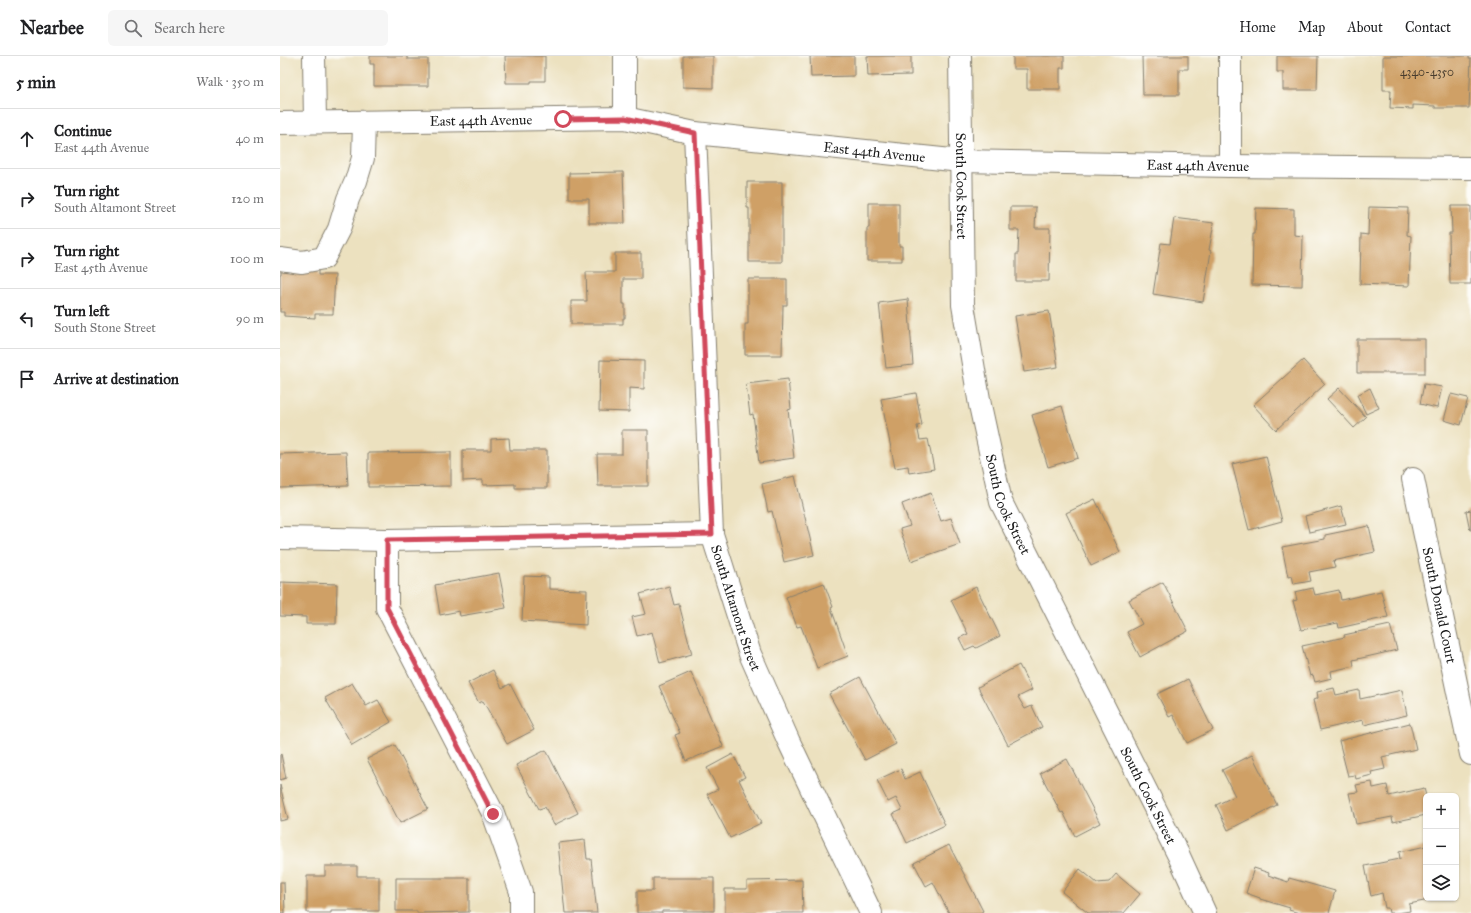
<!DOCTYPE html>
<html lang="en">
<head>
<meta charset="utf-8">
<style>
  body { margin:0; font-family:"IM FELL Great Primer",serif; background:#f6f6f6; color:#202124 }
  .controls { position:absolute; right:12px; bottom:12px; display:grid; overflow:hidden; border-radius:6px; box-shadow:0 1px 3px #0004 }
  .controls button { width:36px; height:36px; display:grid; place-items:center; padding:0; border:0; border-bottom:1px solid #e0e0e0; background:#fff; color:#202124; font:20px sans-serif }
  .stop { position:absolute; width:12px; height:12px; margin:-9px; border:3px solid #d1495b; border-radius:50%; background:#fff }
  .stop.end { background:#d1495b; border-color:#fff; box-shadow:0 1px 4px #0008 }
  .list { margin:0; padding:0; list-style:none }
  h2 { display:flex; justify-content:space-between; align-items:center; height:52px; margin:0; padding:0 16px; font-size:17px }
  h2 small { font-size:13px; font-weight:400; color:#757577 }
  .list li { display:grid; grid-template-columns:26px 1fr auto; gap:12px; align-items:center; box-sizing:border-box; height:60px; padding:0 16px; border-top:1px solid #e0e0e0 }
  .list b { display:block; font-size:15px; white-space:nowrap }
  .list p { margin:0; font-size:13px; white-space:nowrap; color:#757577 }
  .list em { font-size:13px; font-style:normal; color:#757577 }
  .icon { flex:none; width:22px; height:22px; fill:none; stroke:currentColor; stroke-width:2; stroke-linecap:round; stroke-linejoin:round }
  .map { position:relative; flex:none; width:1191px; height:857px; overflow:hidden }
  header { display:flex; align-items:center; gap:24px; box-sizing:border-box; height:56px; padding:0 20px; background:#fff; border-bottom:1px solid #e0e0e0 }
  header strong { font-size:19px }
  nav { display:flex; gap:22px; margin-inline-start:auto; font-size:14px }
  .search { width:280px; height:36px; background:#f6f6f6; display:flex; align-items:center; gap:10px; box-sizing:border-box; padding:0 14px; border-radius:6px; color:#757577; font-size:15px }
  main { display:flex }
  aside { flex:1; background:#fff }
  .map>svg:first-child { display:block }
  .building { fill:#cfa066 }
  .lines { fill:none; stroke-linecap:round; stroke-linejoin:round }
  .minor-casing { stroke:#847e6e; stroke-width:24 }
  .minor { stroke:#fff; stroke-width:22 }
  .route { stroke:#d1495b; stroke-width:5 }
  .labels { text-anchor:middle; stroke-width:3; stroke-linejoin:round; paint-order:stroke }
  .number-label { font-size:12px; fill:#493d2e }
  .street-label { font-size:14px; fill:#1c1c1c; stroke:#fdfcf7 }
</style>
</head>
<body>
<header>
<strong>Nearbee</strong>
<div class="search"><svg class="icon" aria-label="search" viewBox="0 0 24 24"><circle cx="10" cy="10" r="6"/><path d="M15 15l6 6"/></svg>Search here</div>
<nav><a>Home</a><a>Map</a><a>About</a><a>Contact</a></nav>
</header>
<main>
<aside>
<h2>5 min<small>Walk · 350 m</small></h2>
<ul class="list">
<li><svg class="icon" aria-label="ahead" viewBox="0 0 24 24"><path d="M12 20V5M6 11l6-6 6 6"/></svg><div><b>Continue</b><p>East 44th Avenue</p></div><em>40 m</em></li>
<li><svg class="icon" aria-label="right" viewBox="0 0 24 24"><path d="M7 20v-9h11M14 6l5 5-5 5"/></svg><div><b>Turn right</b><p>South Altamont Street</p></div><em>120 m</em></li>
<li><svg class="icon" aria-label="right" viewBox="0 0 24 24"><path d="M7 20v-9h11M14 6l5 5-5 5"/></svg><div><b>Turn right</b><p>East 45th Avenue</p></div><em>100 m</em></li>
<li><svg class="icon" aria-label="left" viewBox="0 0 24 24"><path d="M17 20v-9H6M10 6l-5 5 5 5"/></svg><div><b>Turn left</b><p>South Stone Street</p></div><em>90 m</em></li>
<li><svg class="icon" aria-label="arrive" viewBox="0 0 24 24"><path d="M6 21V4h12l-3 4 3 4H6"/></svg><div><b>Arrive at destination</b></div></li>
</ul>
</aside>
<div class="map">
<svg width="1191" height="857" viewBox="0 0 1191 857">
  <rect width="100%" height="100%" fill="#fdfcf7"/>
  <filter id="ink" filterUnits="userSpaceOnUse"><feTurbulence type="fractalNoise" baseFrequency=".025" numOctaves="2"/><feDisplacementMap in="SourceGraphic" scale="8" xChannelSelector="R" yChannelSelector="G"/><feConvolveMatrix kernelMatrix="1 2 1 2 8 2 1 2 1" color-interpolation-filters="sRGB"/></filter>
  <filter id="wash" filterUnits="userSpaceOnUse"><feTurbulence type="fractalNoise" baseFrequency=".012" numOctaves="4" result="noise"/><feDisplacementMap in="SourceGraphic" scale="16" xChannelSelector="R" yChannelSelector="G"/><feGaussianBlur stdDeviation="0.9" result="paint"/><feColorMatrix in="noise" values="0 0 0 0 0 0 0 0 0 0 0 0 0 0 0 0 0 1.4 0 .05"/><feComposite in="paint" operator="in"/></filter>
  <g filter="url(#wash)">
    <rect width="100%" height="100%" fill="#ece1bf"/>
    <g id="blocks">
      <!-- building -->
      <path class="building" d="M90,0H127V3H148V30H94V8H90Z
        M225,0H265V25H251V27H226Z
        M403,0H433V32L403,31Z
        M530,0H574V20L531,21Z
        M587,0H631V19L588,20Z
        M733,0H784V12H780V33H747V13H733Z
        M862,0H908V13H899V39H863Z
        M997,0H1038L1037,34H1003V16H997Z
        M1103,0H1189V3H1191L1189,52H1155V50L1133,49V53L1110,52L1111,34H1103Z
        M343,116L345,167H309V143H289V117Z
        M467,126H502V206H469V152H467Z
        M589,147H619V190H622V205H587V172H589Z
        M1171,150H1191V228H1170L1169,177H1172Z
        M730,151H756L755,172H770L769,225H736V198H738L739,174H730Z
        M1089,151L1128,152L1127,179L1131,180L1129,230L1080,228L1081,178L1088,179Z
        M976,152L1014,153V179L1023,180L1022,230L972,229L973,178H975Z
        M894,162L934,167L929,194L931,195L923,246L873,238L881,187L890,188Z
        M335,197H361V223H343V248H345V262H343V268H291V245H307L306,216H335Z
        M1,212L38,214V219H55L53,258H35V262L4,260V256H0V218H1Z
        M468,223H507V249H503L502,299H465V268H468Z
        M628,243L633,309L606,312L599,247Z
        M769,255L778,311L744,316L735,260Z
        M1077,283H1145V317H1077Z
        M320,304L364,305V333L349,332V356L319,355Z
        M1023,304L1045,328L996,374L973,349Z
        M508,323L511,353L508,354L514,402L479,407L473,358L470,359L466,328Z
        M1144,328L1162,331L1157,352L1140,348Z
        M1059,332L1086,361L1074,372L1047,343Z
        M1090,332L1099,352L1086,358L1077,339Z
        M636,337L642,369L637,370L640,384L648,383L654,413L629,417L628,410L615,412L601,343Z
        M1171,338L1188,342L1181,369L1164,364Z
        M782,350L798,402L768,411L752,359Z
        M342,374H368V430H318L317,398H342Z
        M229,382L230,394H267V432H235V428L203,429V424L183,425V394H211V383Z
        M66,396L68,430L0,432V398Z
        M171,396V430L88,431V397Z
        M986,400L1002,465L969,474L952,408Z
        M515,420L534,499L504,506L492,455L488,456L482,428Z
        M651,437L661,465L671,462L680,488L631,505L620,473L630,470L622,448Z
        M815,443L840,496L811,510L786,457Z
        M1061,450L1066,468L1029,476L1025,460Z
        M1191,454V474H1190L1186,455Z
        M1089,470L1095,496L1053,505L1055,511L1029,516L1031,525L1014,528L1012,520L1008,521L1002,491L1045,483V479Z
        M219,517L226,552L180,560L179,555L160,559L155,529Z
        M244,520L269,521V533L307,534L306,569L242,565Z
        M0,526L57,528L56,568H26V561L0,560Z
        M883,526L908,575L860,601L847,576L862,568L849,544Z
        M544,527L553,551L551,552L568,600L537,612L521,570L517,571L506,541Z
        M389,530L394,549L399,548L412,598L380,607L372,576L357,580L352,561L366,558L360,538Z
        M696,531L720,580L696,592L694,590L685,594L679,582L688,578L671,544Z
        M1033,532L1035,539L1059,534L1061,544L1101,535L1108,561L1059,572L1058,567L1021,574L1013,545L1017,544L1015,536Z
        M1110,569L1117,594L1073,604L1074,610L1051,615L1052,622L1035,626L1033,619L1030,620L1022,590L1065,581L1064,579Z
        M739,609L752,634L738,641L745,653L752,650L762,671L728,689L698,631Z
        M213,614L222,632L230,628L254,674L227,688L203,645L199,647L188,627Z
        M411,616L443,690L406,705L395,679L400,677L379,630Z
        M580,621L616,688L585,704L549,638Z
        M908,623L933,674L907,687L893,659L889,661L877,638Z
        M72,627L86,650L98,644L111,666L72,689L45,642Z
        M1054,632L1056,639L1079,634L1080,643L1122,634L1127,659L1084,669L1083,664L1040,674L1033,644L1038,642L1037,636Z
        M1130,667L1136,693L1102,701L1105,713L1091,716L1092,719L1076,723L1075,719L1068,720L1059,685Z
        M115,689L148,753L120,767L87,703Z
        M266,694L298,757L274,769L265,751L259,753L236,709Z
        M1,698L6,722L0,724V699Z
        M453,698L465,721L459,724L481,767L450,782L427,738L438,733L427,712Z
        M972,699L997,749L948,774L936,749L955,740L942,714Z
        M787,703L820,767L795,780L783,756L781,757L760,717Z
        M621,713L625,723L640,716L665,769L627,787L613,758L622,754L616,742L608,746L597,724Z
        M1092,726L1093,732L1107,729L1109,740L1144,732L1146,740V759L1113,766L1112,761L1076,768L1069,737L1078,736L1076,729Z
        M0,729L8,763L0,765Z
        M305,784L307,803H311L317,857H285L278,787Z
        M669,789L703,855L700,857H669L653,826L646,830L634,807Z
        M1146,790V842H1149V844L1129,848L1130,855L1118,857H1109L1108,852H1105L1102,837L1091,840L1085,810L1120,803L1119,796Z
        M45,810H77V820H99V855H51V857H27V820H45Z
        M974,812L989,817L988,819L1008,826L1009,822L1055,835L1049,857H1019L1009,854L1010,852L980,843V842L966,837Z
        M800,813L817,827L829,826L836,818L860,838L844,857H808L782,836Z
        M116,822H189V856L137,857V855H116Z
        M373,822H434V855H382V857H357V835H373Z
        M522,824L523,857H445V833H467V825Z
        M0,826H4L5,857H0Z"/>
    </g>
  </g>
  <g filter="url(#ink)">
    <use href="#blocks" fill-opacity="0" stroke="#847e6e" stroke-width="1"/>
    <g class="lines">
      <defs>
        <g id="minor">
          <path d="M34,0L35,66"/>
          <path d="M345,0V62"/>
          <path id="s1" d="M680,0L683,249L700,349L721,446L898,798L925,857"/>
          <path d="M950,0V110"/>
          <path id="s2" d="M0,67L345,62L415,77L681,105L950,110L1191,112"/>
          <path id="s3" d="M415,77L432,478L470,598L509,686L591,857"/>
          <path d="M0,203L22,206L44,202L59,173L68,143L76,125L83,102L84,66"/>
          <path id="s4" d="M1133,423L1191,698"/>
          <path d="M0,482L107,484L432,478"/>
          <path d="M107,484V552L213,757L241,836V857"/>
        </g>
      </defs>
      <!-- minor casing -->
      <use href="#minor" class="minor-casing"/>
      <!-- minor -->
      <use href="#minor" class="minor"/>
    </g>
  </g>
  <g class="lines" filter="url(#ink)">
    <!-- route -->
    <path class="route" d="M213,758L107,552V484L432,478L415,77L345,62L283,63"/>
  </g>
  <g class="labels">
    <!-- number labels -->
    <g class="number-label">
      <text x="1147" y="20">4340-4350</text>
    </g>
    <!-- street labels -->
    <g class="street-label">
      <text dy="5" stroke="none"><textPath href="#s2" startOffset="201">East 44th Avenue</textPath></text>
      <text dy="5" stroke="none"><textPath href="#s2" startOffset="597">East 44th Avenue</textPath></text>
      <text dy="5" stroke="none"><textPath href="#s2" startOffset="921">East 44th Avenue</textPath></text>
      <text dy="5" stroke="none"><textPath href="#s1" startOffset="130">South Cook Street</textPath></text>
      <text dy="5" stroke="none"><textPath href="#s1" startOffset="454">South Cook Street</textPath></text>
      <text dy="5" stroke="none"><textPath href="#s4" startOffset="129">South Donald Court</textPath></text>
      <text dy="5" stroke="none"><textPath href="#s3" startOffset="479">South Altamont Street</textPath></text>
      <text dy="5" stroke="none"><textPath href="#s1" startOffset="778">South Cook Street</textPath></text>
    </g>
  </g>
</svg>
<div class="controls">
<button>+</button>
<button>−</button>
<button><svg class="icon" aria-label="layers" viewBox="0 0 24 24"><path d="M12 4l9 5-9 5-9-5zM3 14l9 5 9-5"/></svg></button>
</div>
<div class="stop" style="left:283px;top:63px"></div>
<div class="stop end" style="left:213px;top:758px"></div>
</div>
</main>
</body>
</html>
